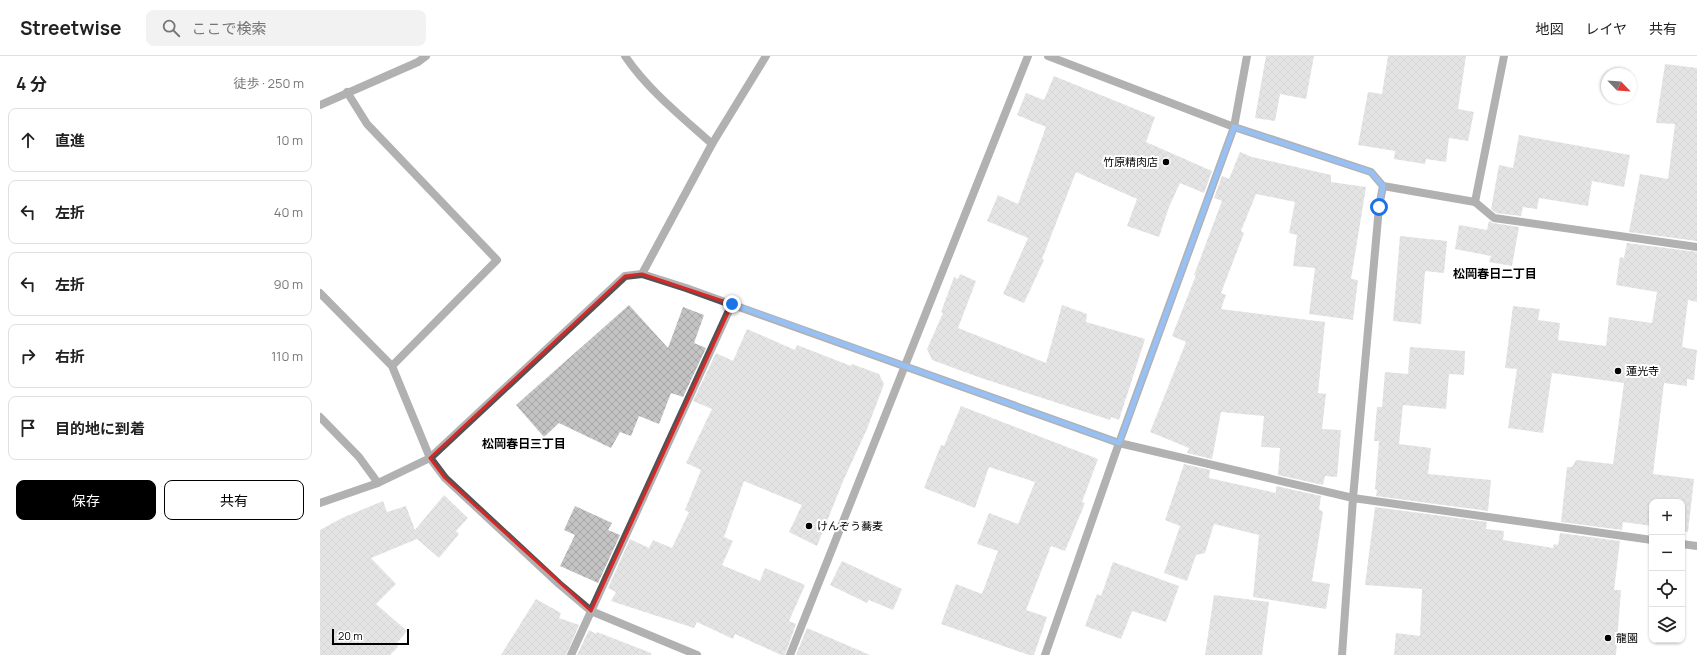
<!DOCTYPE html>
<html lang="ja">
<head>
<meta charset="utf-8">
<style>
  body { margin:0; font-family:Manrope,"Noto Sans JP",sans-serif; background:#f2f2f2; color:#222 }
  .controls { position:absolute; right:12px; bottom:12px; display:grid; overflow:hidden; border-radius:8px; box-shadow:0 1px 3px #0004 }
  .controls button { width:36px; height:36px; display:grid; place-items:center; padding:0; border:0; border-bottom:1px solid #e0e0e0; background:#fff; color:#222; font:20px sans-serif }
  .compass { position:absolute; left:1281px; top:12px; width:36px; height:36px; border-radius:50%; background:#fff; box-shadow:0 1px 3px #0004; rotate:115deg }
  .scale { position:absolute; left:12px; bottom:10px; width:77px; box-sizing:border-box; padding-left:4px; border:2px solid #000; border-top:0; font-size:11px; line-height:14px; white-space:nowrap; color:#000; -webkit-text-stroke:3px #fff; paint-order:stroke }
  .stop { position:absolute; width:12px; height:12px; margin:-9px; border:3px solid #1a73e8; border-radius:50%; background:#fff }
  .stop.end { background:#1a73e8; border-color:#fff; box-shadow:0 1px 4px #0008 }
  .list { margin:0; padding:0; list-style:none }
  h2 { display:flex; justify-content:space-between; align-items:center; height:52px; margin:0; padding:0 16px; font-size:17px }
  h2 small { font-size:13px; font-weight:400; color:#767676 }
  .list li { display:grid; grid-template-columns:26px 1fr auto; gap:12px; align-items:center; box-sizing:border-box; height:64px; margin:0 8px 8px; padding:0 8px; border:1px solid #e0e0e0; border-radius:8px }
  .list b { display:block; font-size:15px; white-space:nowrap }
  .list em { font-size:13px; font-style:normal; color:#767676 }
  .actions { display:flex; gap:8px; padding:12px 16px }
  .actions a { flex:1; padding:9px 0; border:1px solid #000; border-radius:8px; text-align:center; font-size:14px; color:#000 }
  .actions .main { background:#000; color:#fff }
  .icon { flex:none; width:22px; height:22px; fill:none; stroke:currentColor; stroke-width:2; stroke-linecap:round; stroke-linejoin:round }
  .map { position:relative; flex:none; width:1377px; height:599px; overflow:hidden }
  header { display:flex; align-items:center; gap:24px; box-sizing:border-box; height:56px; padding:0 20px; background:#fff; border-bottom:1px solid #e0e0e0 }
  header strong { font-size:19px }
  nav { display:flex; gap:22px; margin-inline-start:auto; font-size:14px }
  .search { width:280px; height:36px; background:#f2f2f2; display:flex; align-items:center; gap:10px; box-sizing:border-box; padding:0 14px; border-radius:8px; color:#767676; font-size:15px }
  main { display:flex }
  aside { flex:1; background:#fff }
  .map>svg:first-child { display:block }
  .building { fill:url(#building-cross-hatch) }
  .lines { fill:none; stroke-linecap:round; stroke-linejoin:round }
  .lane { stroke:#535353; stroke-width:8 }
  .street { stroke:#535353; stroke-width:8 }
  .route { stroke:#1a73e8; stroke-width:5 }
  .marked { fill:none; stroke:#d62828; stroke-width:3; stroke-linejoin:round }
  .poi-dot { fill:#000; stroke:#fff; stroke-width:1.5 }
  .labels { text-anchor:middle; stroke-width:4; stroke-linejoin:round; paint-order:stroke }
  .poi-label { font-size:11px; fill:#000; stroke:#fff; text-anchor:start }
  .neighbourhood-label { font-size:12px; font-weight:bold; fill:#000; stroke:#fff }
</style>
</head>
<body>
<header>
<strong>Streetwise</strong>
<div class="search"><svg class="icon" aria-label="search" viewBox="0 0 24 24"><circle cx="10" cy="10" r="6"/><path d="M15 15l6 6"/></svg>ここで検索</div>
<nav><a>地図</a><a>レイヤ</a><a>共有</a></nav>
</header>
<main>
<aside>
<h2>4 分<small>徒歩 · 250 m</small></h2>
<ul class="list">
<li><svg class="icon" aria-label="ahead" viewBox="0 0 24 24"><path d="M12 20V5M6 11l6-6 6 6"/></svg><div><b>直進</b></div><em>10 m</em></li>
<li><svg class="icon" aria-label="left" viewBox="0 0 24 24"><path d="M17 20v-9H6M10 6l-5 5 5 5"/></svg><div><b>左折</b></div><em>40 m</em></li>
<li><svg class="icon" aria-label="left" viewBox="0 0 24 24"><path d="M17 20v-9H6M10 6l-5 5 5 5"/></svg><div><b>左折</b></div><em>90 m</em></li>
<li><svg class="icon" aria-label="right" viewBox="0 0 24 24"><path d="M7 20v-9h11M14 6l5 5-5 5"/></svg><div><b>右折</b></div><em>110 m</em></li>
<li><svg class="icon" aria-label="arrive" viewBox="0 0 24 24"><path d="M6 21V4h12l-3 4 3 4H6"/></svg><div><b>目的地に到着</b></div></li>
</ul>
<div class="actions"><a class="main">保存</a><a>共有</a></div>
</aside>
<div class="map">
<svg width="1377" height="599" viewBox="0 0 1377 599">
  <defs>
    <pattern id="building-cross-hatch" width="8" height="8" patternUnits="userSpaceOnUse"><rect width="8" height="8" fill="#c3c3c3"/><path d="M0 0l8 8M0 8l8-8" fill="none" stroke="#a6a6a6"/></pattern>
  </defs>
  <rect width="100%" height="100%" fill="#fff"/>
  <!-- building -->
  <path class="building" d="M946,0H994L986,43L960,38L955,65L935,62Z
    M1068,0H1146L1138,53L1154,56L1148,85L1129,82L1126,106L1106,103L1105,108L1074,103L1075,95L1038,89L1048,36L1062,38Z
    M1345,8L1377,12V185L1309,176L1320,118L1348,123L1355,68L1336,67Z
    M734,20L835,61L826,86L892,115L884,137L860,127L849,151L839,181L807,170L817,143L756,116L722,203L724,204L704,247L683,238L708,182L667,165L678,139L698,148L726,71L697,59L706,37L724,44Z
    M1199,79L1310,99L1304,131L1272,125L1268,150L1219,142L1217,153L1203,151L1201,160L1176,157L1171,153L1179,109L1193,112Z
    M920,96L932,101L1011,119V126L1046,131L1031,223L1038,224L1033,264L989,258L995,212L973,210L977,179L969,177L975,146L936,138L921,175L924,177L901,237L906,239L901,253L1005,266L998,337L1006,338L1002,373L1021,374L1017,421L1005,420L1003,429L958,419L960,392L941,391L944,360L901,356L892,403L867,397L869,392L830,376L866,286L852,280L876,219H874L902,145L894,142L902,120L909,123Z
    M1169,165L1173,167L1199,171L1192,210L1169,206L1171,200L1135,193L1139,169L1167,174Z
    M1080,180L1127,185L1124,217L1105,215L1101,268L1073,265Z
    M1307,187L1377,196V246L1368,244L1362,291L1377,294L1374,324L1367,323V330L1344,327L1333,418L1374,423L1368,476L1362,475V446H1332V470L1303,466L1302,474L1241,466L1247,411H1252L1256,404L1293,408L1304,327L1232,317L1223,377L1188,372L1197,313L1185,312L1193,250L1220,253L1218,264L1240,267L1238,284L1286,290L1289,261L1332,267L1337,236L1296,229L1300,201L1304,202Z
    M640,218L656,225L638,272L726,307L742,249L767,258L766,266L825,283L799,364L791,361L790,364L661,322L612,304L607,293L623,257L621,256L634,221L638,223Z
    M309,249L348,292L363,251L384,259L374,287L386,292L363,341L351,337L339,368L319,360L311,380L300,376L291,392L239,367L224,381L196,349Z
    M427,273L475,294L477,289L531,310L532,308L559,318L564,328L547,373L524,423L497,490L469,476L482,449L424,425L404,481L413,485L402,509L440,525L445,512L485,529L469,565L476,568L465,599H461L415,578L413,583L377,566L374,572L291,545L296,536L288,532L310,483L329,492L333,484L352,492L369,456L365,454L381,414L366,407L392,353L373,345L396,297L413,305Z
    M1090,291L1145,295L1144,319L1129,318L1126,353L1083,349L1079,388L1111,392L1108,418L1171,424L1168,455L1056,440L1057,434L1055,433L1059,385H1054L1057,351H1062L1065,316L1088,318Z
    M641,350L778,403L762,446L765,447L745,495L731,490L706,554L727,561L714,599H709L621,568L636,528L662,538L678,495L657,488L669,457L698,468L715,426L669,411L655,452L604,432L621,389L624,390Z
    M864,408L890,414L889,422L956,437V430L1001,440L999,453L1003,456L992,525L1010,528L1006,553L933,541L939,479L894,468L885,497L876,499L867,525L844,517L860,470L845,464Z
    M124,439L148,462L136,475L139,478L119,502L97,483L51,502L76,528L56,548L87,575L77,587L78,591L70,599H0V474L22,462L63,445L67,456L86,450L95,474Z
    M255,450L292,467L288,474L300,479L278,527L240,510L255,479L244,474Z
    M1055,451L1167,466L1166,473L1184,475L1183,484L1233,492L1234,488L1238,489L1240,477L1300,485L1294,534H1301L1296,599H1074L1076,577L1100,580L1102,533L1045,529Z
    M522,505L582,533L573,554L549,544L547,547L510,529Z
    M793,506L859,530L846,566L812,555L801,583L765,570L777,538L781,540Z
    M894,539L949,546L942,599H885Z
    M216,543L241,557L239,562L259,569L246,599H181Z
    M487,572L550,599H476Z
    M269,574L276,578L277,576L331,597V599H257Z"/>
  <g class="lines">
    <!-- lane -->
    <path class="lane" d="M305,0C328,34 362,61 392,88
      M1155,146L1174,162L1377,191"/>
    <!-- street -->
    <path class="street" d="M728,0L914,71L1051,116L1063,130L1155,146L1184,0
      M27,36L47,68L177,204L72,310
      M0,49L98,6L106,0
      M322,218L392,88L446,0
      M0,237L72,310L110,402L125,422L239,528L271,555L377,599
      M0,361L39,401L58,427
      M0,447L58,427L110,402L305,220L322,218L366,232L799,387L1033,442L1332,484
      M1362,488L1377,490
      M251,599L412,248
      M470,599L708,0
      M725,599L799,387L914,71L927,0
      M1022,599L1033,442L1059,151L1063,130"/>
  </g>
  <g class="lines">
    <!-- route -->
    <path class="route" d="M412,248L799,387L914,71L1051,116L1063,130L1059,151"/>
  </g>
  <!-- marked area -->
  <path d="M0 0H1377V599H0ZM322,218L412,248L271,555L125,422L110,402L305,220Z" fill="#fff" fill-opacity=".55" fill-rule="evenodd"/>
  <path class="marked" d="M322,218L412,248L271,555L125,422L110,402L305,220Z"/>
  <!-- markers -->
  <g class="poi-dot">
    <circle cx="846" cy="106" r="4"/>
    <circle cx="1298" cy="315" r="4"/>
    <circle cx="489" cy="470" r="4"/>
    <circle cx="1288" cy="582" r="4"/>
  </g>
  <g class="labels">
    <!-- poi labels -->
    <g class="poi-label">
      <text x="838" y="110" text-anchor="end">竹原精肉店</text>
      <text x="1306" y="319">蓮光寺</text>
      <text x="497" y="474">けんぞう蕎麦</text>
      <text x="1296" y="586">龍園</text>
    </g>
    <!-- neighbourhood labels -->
    <g class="neighbourhood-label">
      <text x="1175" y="222">松岡春日二丁目</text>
      <text x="204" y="392">松岡春日三丁目</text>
    </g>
  </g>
</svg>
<div class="controls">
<button>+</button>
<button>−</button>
<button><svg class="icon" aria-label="locate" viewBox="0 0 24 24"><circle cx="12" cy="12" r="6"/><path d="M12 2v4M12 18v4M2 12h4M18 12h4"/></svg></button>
<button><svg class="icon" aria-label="layers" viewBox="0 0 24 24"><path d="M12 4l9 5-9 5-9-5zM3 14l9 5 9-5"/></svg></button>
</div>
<svg class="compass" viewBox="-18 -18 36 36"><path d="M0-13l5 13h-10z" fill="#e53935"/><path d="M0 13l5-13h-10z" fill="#767676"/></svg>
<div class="scale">20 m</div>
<div class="stop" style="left:1059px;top:151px"></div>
<div class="stop end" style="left:412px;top:248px"></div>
</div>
</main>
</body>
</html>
